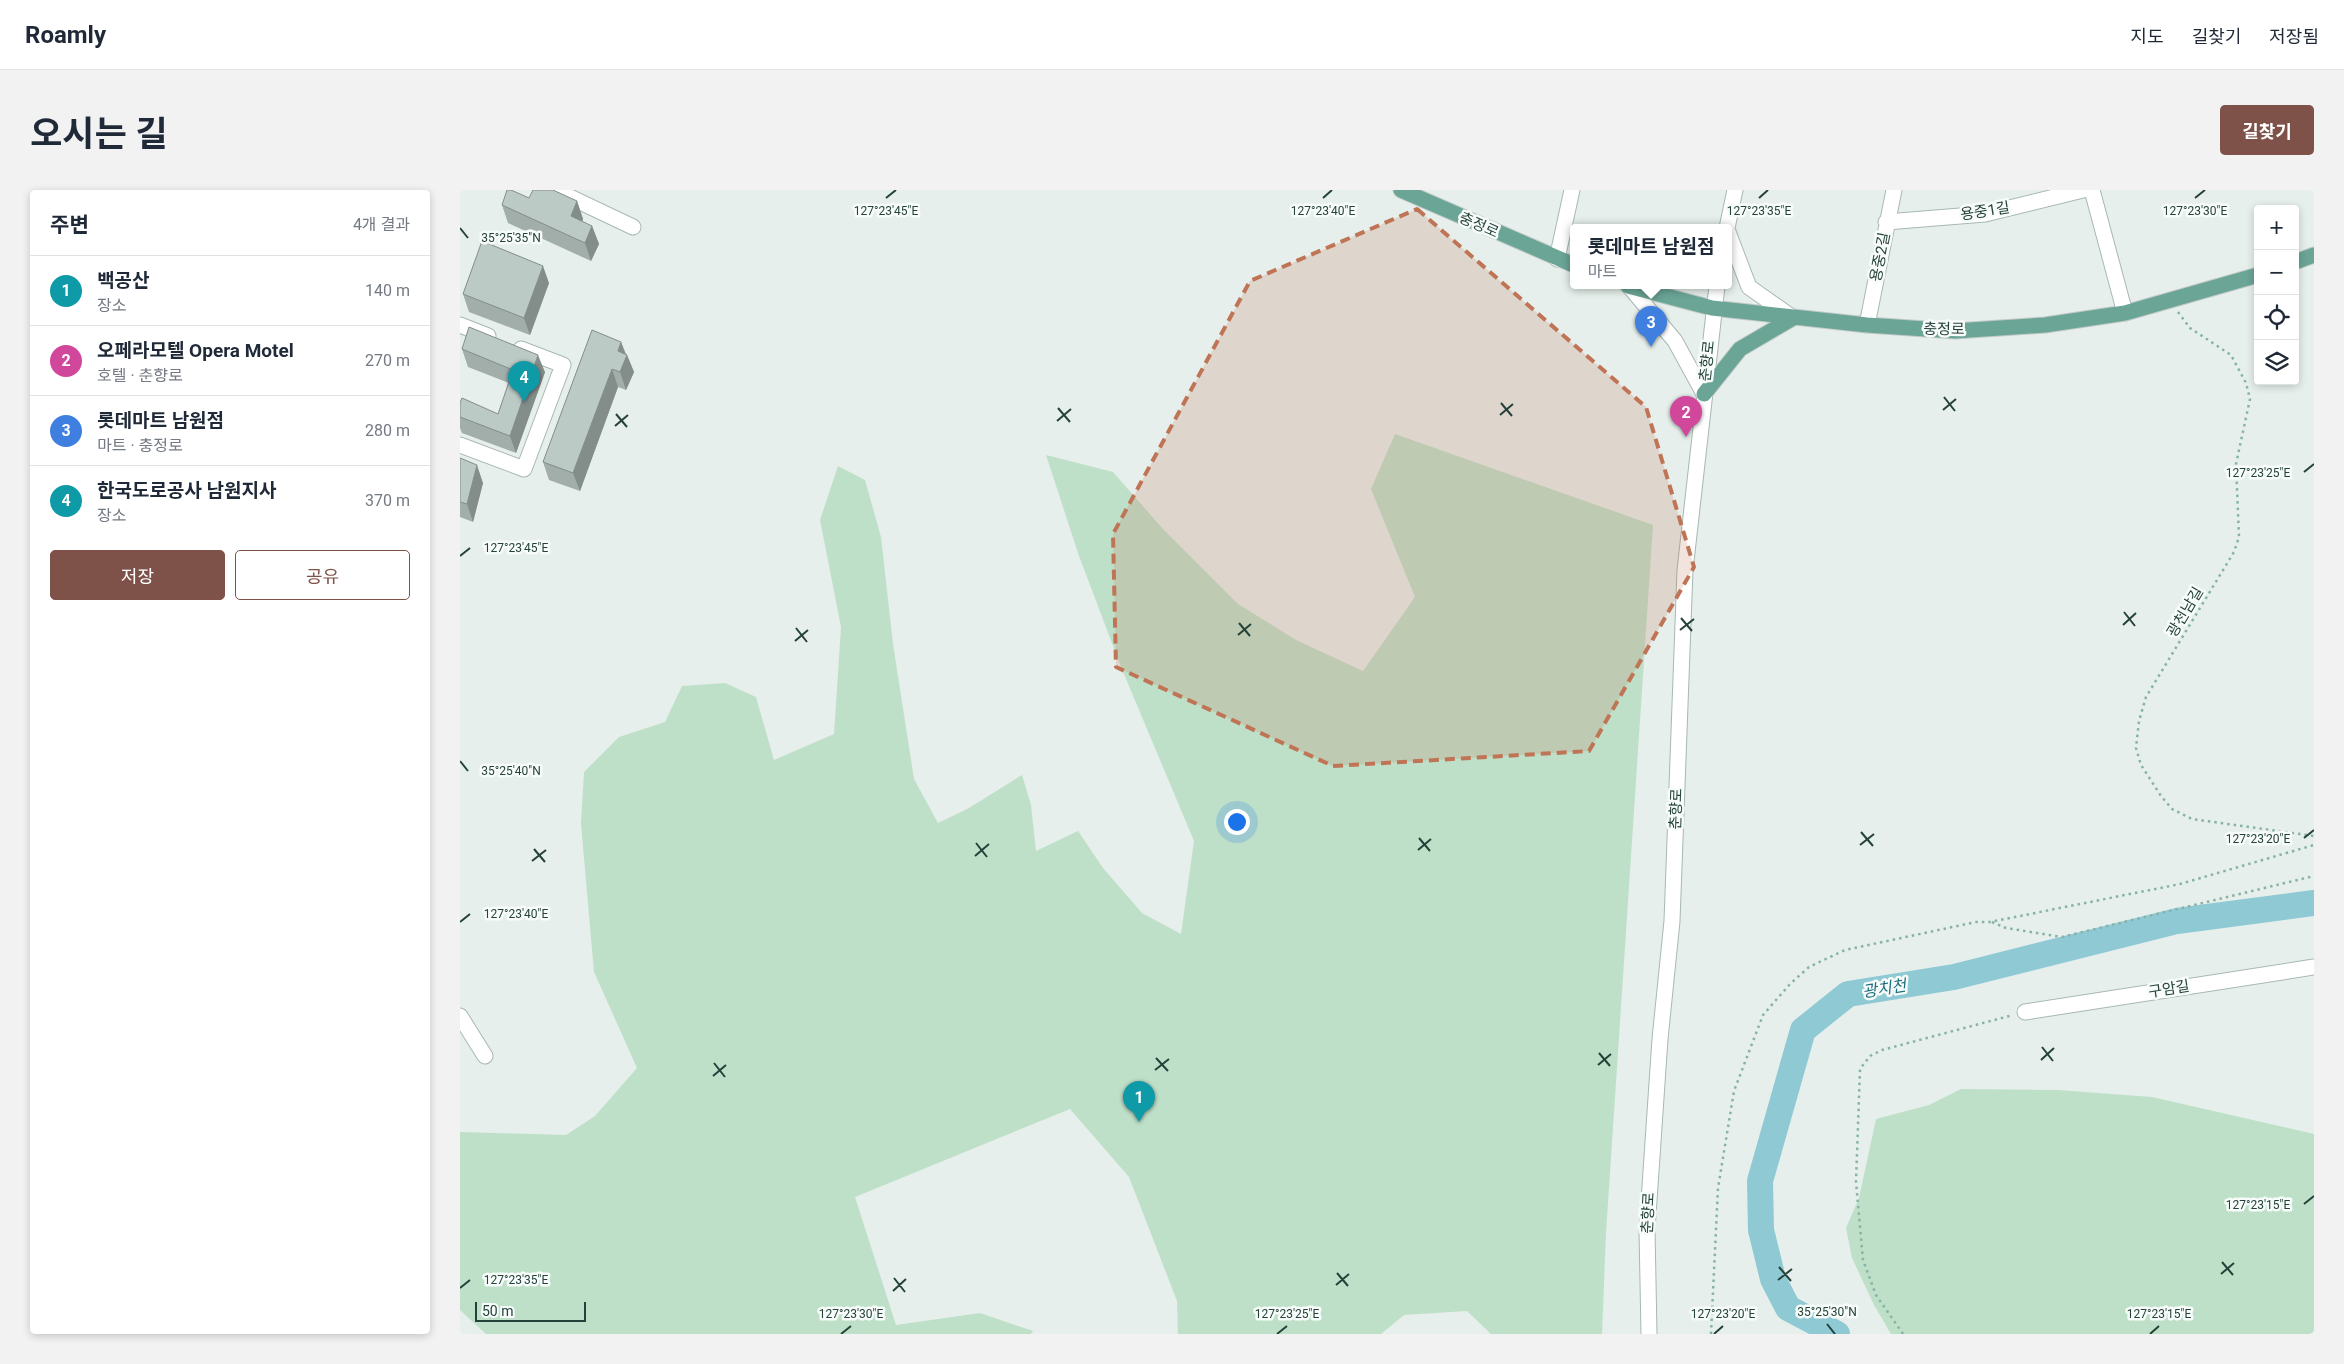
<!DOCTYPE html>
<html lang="ko">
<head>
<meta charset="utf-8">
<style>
  body { margin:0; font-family:Roboto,"Noto Sans KR",sans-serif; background:#f2f2f3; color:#1f2937 }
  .controls { position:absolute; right:15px; top:15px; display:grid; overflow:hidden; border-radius:5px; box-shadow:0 2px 8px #0003 }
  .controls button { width:45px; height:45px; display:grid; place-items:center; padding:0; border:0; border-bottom:1px solid #e0e1e3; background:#fff; color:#1f2937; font:25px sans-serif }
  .scale { position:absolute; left:15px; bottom:12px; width:111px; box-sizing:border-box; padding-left:5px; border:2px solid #24423a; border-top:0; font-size:14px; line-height:18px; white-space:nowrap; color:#24423a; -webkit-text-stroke:4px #f7fbf9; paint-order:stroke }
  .you { position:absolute; left:776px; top:631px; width:18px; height:18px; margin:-12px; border:4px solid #fff; border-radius:50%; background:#1a73e8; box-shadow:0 0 0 8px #1a73e833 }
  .badge { display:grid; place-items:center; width:32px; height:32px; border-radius:50%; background:#7f5249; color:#fff; font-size:16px; font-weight:700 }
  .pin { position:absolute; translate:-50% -41px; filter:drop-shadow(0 1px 2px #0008) }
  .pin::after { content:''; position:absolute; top:26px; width:18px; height:15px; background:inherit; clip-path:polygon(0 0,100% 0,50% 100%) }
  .popup { position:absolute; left:1110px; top:34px; width:162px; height:65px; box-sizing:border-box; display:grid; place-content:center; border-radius:5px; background:#fff; filter:drop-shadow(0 1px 4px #0005); font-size:16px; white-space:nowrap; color:#747a83 }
  .popup b { font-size:19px; color:#1f2937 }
  .popup::after { content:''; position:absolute; left:50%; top:100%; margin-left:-10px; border:10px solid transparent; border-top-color:#fff }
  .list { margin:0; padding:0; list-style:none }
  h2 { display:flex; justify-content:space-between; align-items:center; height:65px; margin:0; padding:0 20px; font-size:21px }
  h2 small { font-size:16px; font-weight:400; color:#747a83 }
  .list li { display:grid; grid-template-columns:32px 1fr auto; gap:15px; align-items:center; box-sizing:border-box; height:70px; padding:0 20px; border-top:1px solid #e0e1e3 }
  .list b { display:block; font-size:19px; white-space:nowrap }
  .list p { margin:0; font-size:16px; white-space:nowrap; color:#747a83 }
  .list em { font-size:16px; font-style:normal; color:#747a83 }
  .actions { display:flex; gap:10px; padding:15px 20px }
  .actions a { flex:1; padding:11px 0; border:1px solid #7f5249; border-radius:5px; text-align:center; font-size:18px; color:#7f5249 }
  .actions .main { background:#7f5249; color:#fff }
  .icon { flex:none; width:28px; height:28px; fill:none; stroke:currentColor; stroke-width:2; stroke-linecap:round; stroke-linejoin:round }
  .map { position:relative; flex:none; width:1854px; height:1144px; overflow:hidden; border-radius:5px }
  header { display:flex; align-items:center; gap:30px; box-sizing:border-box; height:70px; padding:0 25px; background:#fff; border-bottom:1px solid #e0e1e3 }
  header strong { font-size:24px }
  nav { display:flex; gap:28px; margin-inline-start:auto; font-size:18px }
  .intro { display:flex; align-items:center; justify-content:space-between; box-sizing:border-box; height:120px; padding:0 30px }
  h1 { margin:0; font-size:35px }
  .button { padding:12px 22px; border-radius:5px; background:#7f5249; color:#fff; font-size:18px; font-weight:700 }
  main { display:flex; gap:30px; padding:0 30px }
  aside { flex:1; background:#fff; border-radius:5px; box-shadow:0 2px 8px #0003 }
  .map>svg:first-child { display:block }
  .green { fill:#bfe0c8 }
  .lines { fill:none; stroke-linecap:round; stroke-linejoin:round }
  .river { stroke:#8ec9d4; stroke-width:26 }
  .minor-casing { stroke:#a8b8b2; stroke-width:17 }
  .major-casing { stroke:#c2cac8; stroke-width:17 }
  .path { stroke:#86b3a5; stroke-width:2.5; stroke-dasharray:2.5 4; stroke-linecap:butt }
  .minor { stroke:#fff; stroke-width:15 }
  .major { stroke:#6aa596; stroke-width:15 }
  .wall { fill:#a1aea9 }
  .shaded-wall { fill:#838d89 }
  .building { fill:#bbcac4; stroke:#838d89 }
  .marked { fill:#c07456; fill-opacity:0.2; stroke:#c07456; stroke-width:4; stroke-dasharray:10 6; stroke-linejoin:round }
  .ticks { fill:none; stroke:#24423a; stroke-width:2 }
  .labels { text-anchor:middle; stroke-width:5; stroke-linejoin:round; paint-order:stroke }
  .street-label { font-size:15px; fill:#24423a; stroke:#f7fbf9 }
  .water-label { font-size:16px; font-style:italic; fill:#1c6f80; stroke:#f7fbf9 }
  .ticks-label { font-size:12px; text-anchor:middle; fill:#24423a; stroke:#f7fbf9; stroke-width:5; stroke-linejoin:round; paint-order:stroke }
</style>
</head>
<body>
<header>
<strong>Roamly</strong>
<nav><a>지도</a><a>길찾기</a><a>저장됨</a></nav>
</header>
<div class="intro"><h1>오시는 길</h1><a class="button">길찾기</a></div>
<main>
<aside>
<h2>주변<small>4개 결과</small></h2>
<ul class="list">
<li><span class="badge" style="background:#0f9aa8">1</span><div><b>백공산</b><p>장소</p></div><em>140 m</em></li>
<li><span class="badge" style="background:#d1479c">2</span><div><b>오페라모텔 Opera Motel</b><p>호텔 · 춘향로</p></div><em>270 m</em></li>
<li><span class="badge" style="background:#3f7fe0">3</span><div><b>롯데마트 남원점</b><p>마트 · 충정로</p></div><em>280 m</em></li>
<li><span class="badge" style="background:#0f9aa8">4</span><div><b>한국도로공사 남원지사</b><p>장소</p></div><em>370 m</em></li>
</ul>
<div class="actions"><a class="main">저장</a><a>공유</a></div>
</aside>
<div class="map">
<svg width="1854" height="1144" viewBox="0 0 1854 1144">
  <rect width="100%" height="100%" fill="#e6efeb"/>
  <!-- green -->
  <path class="green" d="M935,244L1193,335L1146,1043L1142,1144H1031L1007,1121L944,1125L921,1144H718L717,1111L669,987L610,919L395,1007L436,1135L520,1123L573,1141L571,1144H26L0,1120V942L106,945L135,926L177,878L134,782L121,634L124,582L159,547L205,532L222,496L265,493L296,507L314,570L374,544L381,437L360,330L378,276L405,290L421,347L433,454L454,589L478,633L509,618L562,585L571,615L576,661L618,641L643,678L682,723L721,744L734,651L661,477L619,366L586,265L653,282L703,339L778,414L836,450L903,481L955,407L911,299Z
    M1501,899L1598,900L1692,907L1854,944V1144H1431L1414,1115L1392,1068L1386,1038L1399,1008L1416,929L1469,915Z"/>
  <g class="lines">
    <!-- river -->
    <path class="river" d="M1377,1144L1328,1118L1313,1089L1301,1040L1300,991L1343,840L1388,804L1494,787L1717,731L1854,713"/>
    <defs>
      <path id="minor" d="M95,0L173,37
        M1632,0L1665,123
        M1426,32L1525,24L1623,0
        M1267,38L1275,0
        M1268,42L1289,97L1333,128
        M1097,69L1112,0
        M1169,96L1215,151L1244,204
        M0,135L28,146
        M1407,135L1434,0
        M0,255L64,279L103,175L61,159
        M1565,822L1854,777
        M0,826L25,866
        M1189,1144L1187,1040L1200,849L1212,731L1225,380L1257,96"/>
      <path id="major" d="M941,0L1114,75
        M1835,72L1854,65
        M1168,96L1252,118L1407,135L1495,141L1585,135L1665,123L1798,85
        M1244,204L1280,159L1333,128"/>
    </defs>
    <!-- minor casing -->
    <use href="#minor" class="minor-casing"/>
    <!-- major casing -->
    <use href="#major" class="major-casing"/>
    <!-- path -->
    <path class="path" d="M1718,122L1730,138L1771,165L1786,193L1790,209L1776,274L1779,347L1774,362L1686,507L1679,531L1676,558L1681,575L1701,606L1712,619L1732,629L1854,646
      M1532,732L1546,738L1602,747L1854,686
      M1251,1144L1258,998L1274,901L1303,825L1330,794L1349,777L1385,760L1516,732H1530L1720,694L1854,655
      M1443,1144L1416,1105L1403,1070L1396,992L1400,879L1410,866L1422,860L1553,825"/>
    <!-- minor -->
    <use href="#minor" class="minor"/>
    <!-- major -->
    <use href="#major" class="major"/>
  </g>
  <!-- wall -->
  <path class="wall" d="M69,8L117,11L123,29L122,32L132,36L139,54L131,71L48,33L42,15Z
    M89,93L70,145L9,122L3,104Z
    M161,152L174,182L166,200L158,197L120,301L89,290L83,272Z
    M2,159L85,182L56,263L2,243L0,238V213L38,224L49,193L8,177Z
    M0,268L23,293L13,332L0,327Z"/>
  <!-- shaded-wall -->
  <path class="shaded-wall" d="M117,11L123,29L117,44L111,26Z
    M132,36L139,54L131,71L125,53Z
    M83,76L89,93L70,145L64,128Z
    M161,152L166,166L167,165L174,182L166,200L160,182L158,161Z
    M78,165L85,182L56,263L50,246Z
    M152,179L158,197L120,301L113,283Z
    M17,275L23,293L13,332L7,314Z"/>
  <!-- building -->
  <path class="building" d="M47,0H51L69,8L73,0H93L117,11L111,26L132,36L125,53L42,15Z
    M22,51L83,76L64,128L3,104Z
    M9,137L78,165L50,246L0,227V213L2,208L38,224L53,180L2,159Z
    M132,140L161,152L158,161L167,165L160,182L152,179L113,283L83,272Z
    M0,268L17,275L7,314L0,312Z"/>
  <!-- marked area -->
  <path class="marked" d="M957,19L1186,217L1234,377L1129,561L873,576L656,477L653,344L790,91Z"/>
  <!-- ticks -->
  <path class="ticks" d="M426,8L436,0M863,8L872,0M1299,8L1308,0M1735,8L1745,0M0,38L8,48M1484,207L1495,221M1041,213L1052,226M598,218L610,232M1483,220L1496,209M156,224L167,237M1040,225L1053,214M597,231L611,219M155,236L168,225M1844,282L1854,274M0,366L10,358M1664,422L1675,436M1221,428L1232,441M779,433L790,446M1663,435L1676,423M336,438L347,452M1220,440L1234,429M778,445L791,434M335,451L348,440M0,571L8,581M1401,642L1413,656M959,648L970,661M1844,648L1854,640M516,653L527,667M1400,655L1414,644M74,659L85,672M958,660L971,649M515,666L529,654M72,671L86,660M0,732L10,724M1582,857L1593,871M1139,863L1150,876M696,868L708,881M1581,870L1594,858M254,873L265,887M1138,875L1151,864M695,880L709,869M253,886L266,875M1844,1014L1854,1006M1762,1072L1773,1085M1319,1077L1331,1091M877,1083L888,1096M1761,1084L1774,1073M434,1088L445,1102M1318,1090L1332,1079M876,1095L889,1084M0,1098L10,1090M433,1101L446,1089M1367,1134L1375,1144M381,1144L391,1136M817,1144L827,1136M1254,1144L1263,1136M1690,1144L1699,1136"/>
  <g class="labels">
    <!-- street labels -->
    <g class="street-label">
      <text transform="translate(1525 21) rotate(-9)" y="5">용중1길</text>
      <text transform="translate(1019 35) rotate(24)" y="5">충정로</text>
      <text transform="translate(1420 67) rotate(-79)" y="5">용중2길</text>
      <text transform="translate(1484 139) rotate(1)" y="5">충정로</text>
      <text transform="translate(1247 171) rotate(-84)" y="5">춘향로</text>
      <text transform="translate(1725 422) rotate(-59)" y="5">광천남길</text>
      <text transform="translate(1216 619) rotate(-88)" y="5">춘향로</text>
      <text transform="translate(1709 799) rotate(-9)" y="5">구암길</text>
      <text transform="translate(1188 1023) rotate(-87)" y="5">춘향로</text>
    </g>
    <!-- water labels -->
    <g class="water-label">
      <text transform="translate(1424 798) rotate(-9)" y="6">광치천</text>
    </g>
  </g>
  <g class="ticks-label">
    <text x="426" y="25">127°23'45"E</text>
    <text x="863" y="25">127°23'40"E</text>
    <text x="1299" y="25">127°23'35"E</text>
    <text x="1735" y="25">127°23'30"E</text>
    <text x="51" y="52">35°25'35"N</text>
    <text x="1798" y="287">127°23'25"E</text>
    <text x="56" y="362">127°23'45"E</text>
    <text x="51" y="585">35°25'40"N</text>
    <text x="1798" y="653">127°23'20"E</text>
    <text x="56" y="728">127°23'40"E</text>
    <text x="1798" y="1019">127°23'15"E</text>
    <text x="56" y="1094">127°23'35"E</text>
    <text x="1367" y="1126">35°25'30"N</text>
    <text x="391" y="1128">127°23'30"E</text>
    <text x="827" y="1128">127°23'25"E</text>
    <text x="1263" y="1128">127°23'20"E</text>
    <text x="1699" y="1128">127°23'15"E</text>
  </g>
</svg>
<div class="controls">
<button>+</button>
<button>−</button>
<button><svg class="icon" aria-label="locate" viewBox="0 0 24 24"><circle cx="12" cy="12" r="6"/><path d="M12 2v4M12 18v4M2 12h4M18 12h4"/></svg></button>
<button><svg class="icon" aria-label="layers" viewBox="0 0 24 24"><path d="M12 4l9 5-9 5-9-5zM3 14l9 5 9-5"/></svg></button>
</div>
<div class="scale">50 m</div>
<div class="you"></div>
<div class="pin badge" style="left:679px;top:932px;background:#0f9aa8">1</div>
<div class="pin badge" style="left:1226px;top:247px;background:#d1479c">2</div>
<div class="pin badge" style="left:1191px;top:157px;background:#3f7fe0">3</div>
<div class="popup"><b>롯데마트 남원점</b>마트</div>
<div class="pin badge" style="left:64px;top:212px;background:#0f9aa8">4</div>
</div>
</main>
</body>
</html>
